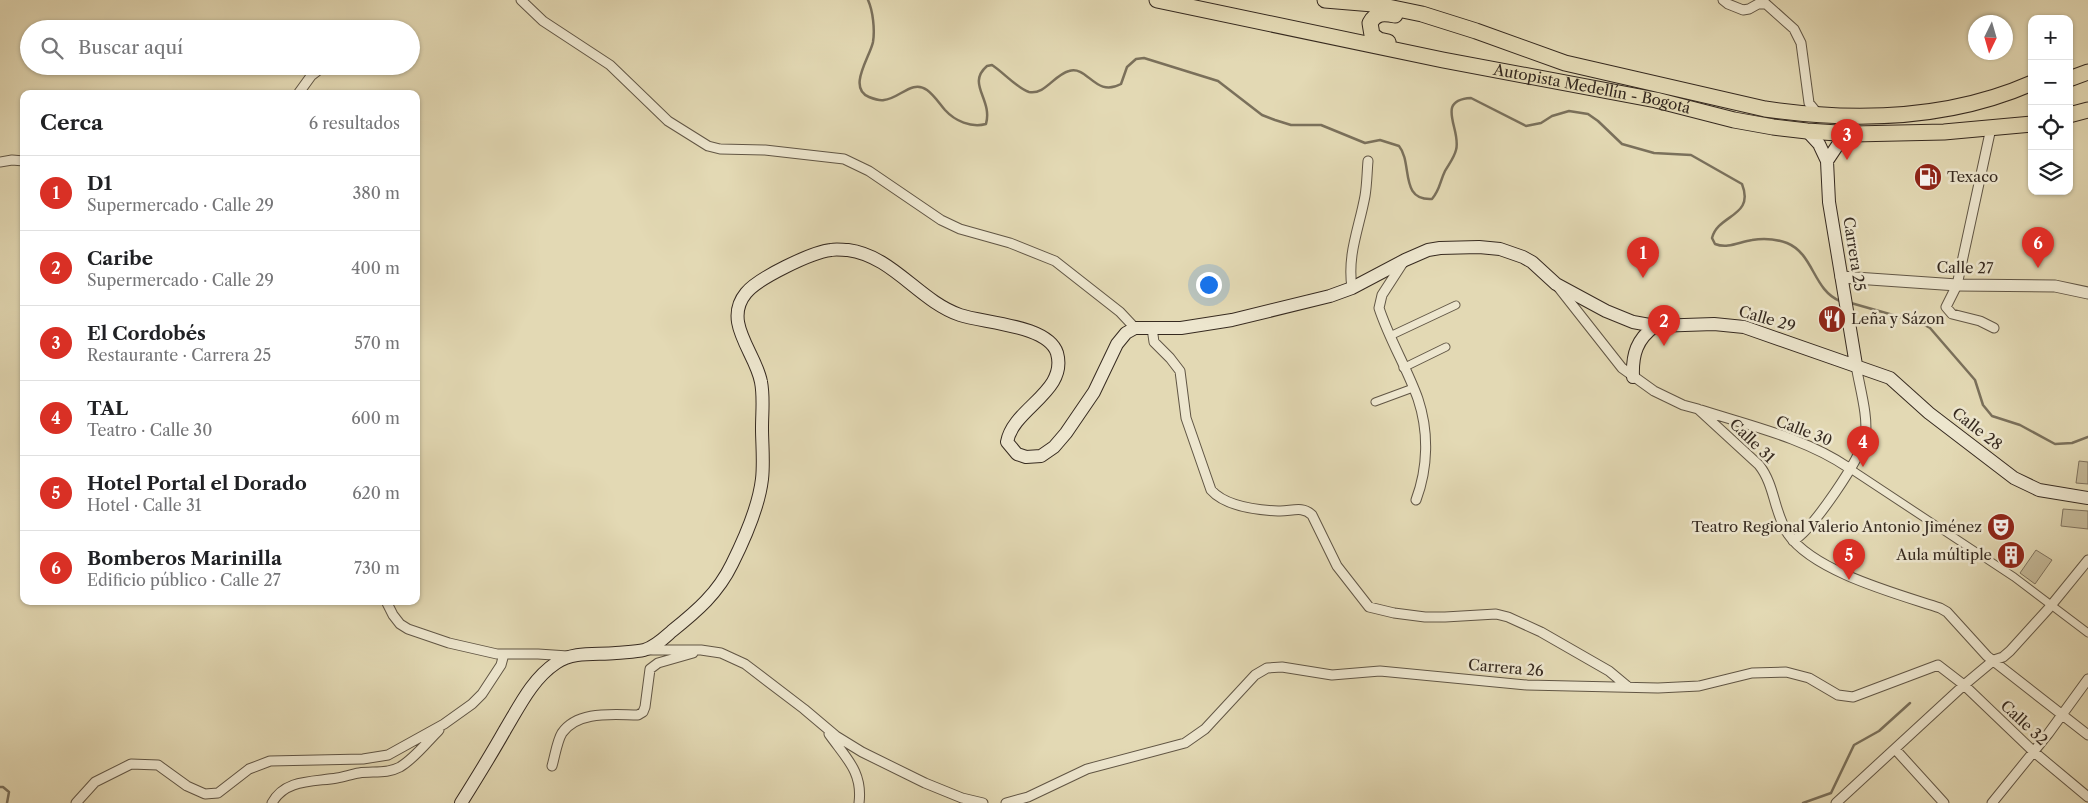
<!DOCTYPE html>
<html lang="es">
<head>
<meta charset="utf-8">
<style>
  body { margin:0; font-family:"Libre Caslon Text",serif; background:#f6f6f6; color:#202124 }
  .controls { position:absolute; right:15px; top:15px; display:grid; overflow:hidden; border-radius:10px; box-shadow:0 1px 4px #0004 }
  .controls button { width:45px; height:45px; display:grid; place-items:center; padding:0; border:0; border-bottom:1px solid #e0e0e0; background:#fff; color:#202124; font:25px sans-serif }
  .compass { position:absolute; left:1968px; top:15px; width:45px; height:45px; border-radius:50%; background:#fff; box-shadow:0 1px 4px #0004; rotate:185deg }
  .you { position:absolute; left:1208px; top:284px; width:18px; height:18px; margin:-12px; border:4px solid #fff; border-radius:50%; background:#1a73e8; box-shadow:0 0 0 8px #1a73e833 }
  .badge { display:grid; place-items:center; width:32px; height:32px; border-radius:50%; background:#d93025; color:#fff; font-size:16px; font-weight:700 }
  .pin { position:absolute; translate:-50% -41px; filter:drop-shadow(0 1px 2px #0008) }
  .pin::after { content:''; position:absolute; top:26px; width:18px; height:15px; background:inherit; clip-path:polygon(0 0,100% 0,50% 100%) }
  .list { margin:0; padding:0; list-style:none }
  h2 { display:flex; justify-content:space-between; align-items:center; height:65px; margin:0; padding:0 20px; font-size:21px }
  h2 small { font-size:16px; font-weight:400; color:#757577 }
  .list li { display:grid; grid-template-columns:32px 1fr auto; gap:15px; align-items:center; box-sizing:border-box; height:75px; padding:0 20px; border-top:1px solid #e0e0e0 }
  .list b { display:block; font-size:19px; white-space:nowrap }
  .list p { margin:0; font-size:16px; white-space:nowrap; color:#757577 }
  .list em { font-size:16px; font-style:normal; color:#757577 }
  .icon { flex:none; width:28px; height:28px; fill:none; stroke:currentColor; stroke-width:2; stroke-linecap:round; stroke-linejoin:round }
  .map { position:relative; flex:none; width:2088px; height:803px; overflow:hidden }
  .search { position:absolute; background:#fff; box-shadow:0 1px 4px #0004; left:20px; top:20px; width:400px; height:55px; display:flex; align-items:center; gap:12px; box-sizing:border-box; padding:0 18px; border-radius:28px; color:#757577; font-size:19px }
  .panel { position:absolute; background:#fff; box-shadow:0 1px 4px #0004; left:20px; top:90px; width:400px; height:515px; border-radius:10px }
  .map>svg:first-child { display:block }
  .green { fill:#c6bb9b; stroke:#7e725e }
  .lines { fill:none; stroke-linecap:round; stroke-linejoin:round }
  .stream { stroke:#7a705b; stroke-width:2.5 }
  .pedestrian-casing { stroke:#615645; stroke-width:9 }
  .minor-casing { stroke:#615645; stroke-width:11 }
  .tertiary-casing { stroke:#615645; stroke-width:13 }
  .secondary-casing { stroke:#362a20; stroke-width:14 }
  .trunk-casing { stroke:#362a20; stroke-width:17 }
  .pedestrian { stroke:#ede6ce; stroke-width:7 }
  .minor { stroke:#ede6ce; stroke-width:9 }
  .tertiary { stroke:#ede6ce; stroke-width:11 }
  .secondary { stroke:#ede6ce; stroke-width:12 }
  .trunk { stroke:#e3d9b4; stroke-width:15 }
  .labels { text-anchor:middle; stroke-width:5; stroke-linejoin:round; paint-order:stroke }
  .street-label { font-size:15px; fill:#362a20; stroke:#ede6ce }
  .poi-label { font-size:15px; fill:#362a20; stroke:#ede6ce; text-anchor:start }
</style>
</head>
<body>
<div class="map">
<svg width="2088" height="803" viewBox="0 0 2088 803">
  <rect width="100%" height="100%" fill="#e3d9b4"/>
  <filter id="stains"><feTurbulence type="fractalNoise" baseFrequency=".004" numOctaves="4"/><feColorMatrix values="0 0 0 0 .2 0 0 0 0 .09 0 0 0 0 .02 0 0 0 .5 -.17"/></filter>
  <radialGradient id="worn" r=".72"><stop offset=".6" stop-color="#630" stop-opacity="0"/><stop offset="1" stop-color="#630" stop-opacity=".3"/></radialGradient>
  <!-- green -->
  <path class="green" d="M2079,461L2088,462V484L2076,483Z
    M2063,509L2088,511V529L2061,526Z
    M2036,550L2052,560L2035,584L2020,573Z"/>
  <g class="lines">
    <!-- stream -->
    <path class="stream" d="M868,0C873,11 875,30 873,42C870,57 847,88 869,97C874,99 879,101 884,100C899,99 912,79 927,90C934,95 939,103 945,110C955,121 971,128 986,124C993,99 966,84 987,66L992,65C1003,72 1018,89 1029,92C1045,95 1054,75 1069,71C1088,65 1095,98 1121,84L1127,67L1136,59L1144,58L1218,81L1262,115L1275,120L1291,125H1321L1365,143L1380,140L1399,146C1413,163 1399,201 1432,199C1440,190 1440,181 1445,171C1449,164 1454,158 1456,150C1462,130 1434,100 1471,98L1526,126L1541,123L1552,116L1569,111L1588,114L1598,121L1622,144L1654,153L1691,155L1742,184C1755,217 1718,214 1712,238L1715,244C1728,249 1739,242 1752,240C1763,238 1776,239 1787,243C1814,254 1813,290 1840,301
      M1851,303L1921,323L1930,328L1975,380L1983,405L1992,416L2020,425L2055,444L2072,443L2088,437
      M0,787H3L9,792L7,803
      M1803,803L1831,793L1854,745L1879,731L1910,703"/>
    <defs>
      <path id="pedestrian" d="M1390,336L1456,305
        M1403,368L1446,347
        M1375,402L1413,388
        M1849,468L2014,577L2088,633"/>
      <path id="minor" d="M521,0L543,21L610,65L668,121L708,146L720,149L765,150L844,159L869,171L941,220L960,229L1010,243L1055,261L1120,312L1135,328
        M1723,0L1728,4L1743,10L1749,9L1758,4H1766L1794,29L1801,43L1809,103L1818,114
        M298,94L311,76L324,66
        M1991,128L1957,285L1946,307L1952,314L1980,321L1994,328
        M0,162L12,160L24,161
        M1404,261L1382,295L1379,308C1389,339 1407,368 1418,399C1429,432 1428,468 1416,500
        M1352,288C1347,254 1359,229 1365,196C1367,184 1367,172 1368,161
        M1559,288L1622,368L1654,391L1683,405L1698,409L1759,465C1775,485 1774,513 1788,534C1814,572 1898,594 1940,608L1947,612L1987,656L2088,735
        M1152,328L1154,342L1170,358L1180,371L1186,418L1211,490C1225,506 1257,510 1278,511C1290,512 1302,505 1312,515L1337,566L1369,607L1394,613L1425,617H1445L1496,614L1508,617L1541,632L1609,671L1627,686
        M1701,410C1751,426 1805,438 1849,468
        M1793,541C1813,529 1860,460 1865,437C1869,418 1859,385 1856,365
        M386,601L393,615L400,624L408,629L449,643L497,654H538L568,656
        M649,650H701L721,653L745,664L804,709L836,736L862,752L925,783L962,798L983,803
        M829,734C846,758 863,772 859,803
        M1895,749L1944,803
        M552,766C555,756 557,741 562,733C578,710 614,715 638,715L643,712L645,707L650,669L658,663L693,653
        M76,803L95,782L131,764L158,765L187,786L205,794L218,793L249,769L270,761L363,759L388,755L444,724L472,704L482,694L501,665L504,654
        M272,803C285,779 313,782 337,778C344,777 352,774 359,773C373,771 387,774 400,767C415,758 427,742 439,730
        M1006,803L1028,797L1087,769L1185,743L1205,729L1255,675L1267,668L1282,667L1332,675L1380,671L1527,685L1658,688L1699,686L1752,673L1786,672L1809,678L1838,695L1853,697L1938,665L1964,685L2034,752L2088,797
        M1836,803L1964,685L1994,660L2003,657L2010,651L2049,608L2088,560
        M1992,803L2048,734L2088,679"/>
      <path id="tertiary" d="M1841,277L1957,285L2055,286L2088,293"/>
      <path id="secondary" d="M1807,131L1819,144L1827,161L1829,202L1856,365
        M1827,161L1837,146L1853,134
        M1633,377C1632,354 1637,339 1655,326
        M461,803C476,779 491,755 505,730C519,707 532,679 556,663C574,651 596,655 616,653C625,652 636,652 644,650C655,647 664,638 672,631C697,611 718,593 732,564C744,540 759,505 762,479C764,462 762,444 762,428C762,412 764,397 761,382C756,353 722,322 746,293C758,278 812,252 831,250C836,249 843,250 848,250C893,256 919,301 960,315C984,323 1048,325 1057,353C1068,392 1013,408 1007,442L1017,454L1026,457L1041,456L1054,447L1066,433L1094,392L1117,344L1126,333L1135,328H1181L1232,320L1330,296L1352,288L1405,260L1428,250L1440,248L1479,247L1500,249L1523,257L1532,262L1556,284L1606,311L1633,322L1655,326L1714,324L1744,327L1890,378L1929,413L2014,478L2039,490L2088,498"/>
      <g id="trunk">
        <path id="s1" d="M1157,0L1443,60L1656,100L1734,120L1773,127L1807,131L1853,134L1944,132L2032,124"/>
        <path d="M1325,0L1373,4L1422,14L1476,31L1565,63L1765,109C1855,122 1948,120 2032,83"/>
        <path d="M1388,42L1379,40L1372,35L1370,23C1376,12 1384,13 1395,15"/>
        <path d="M2069,79L2088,72"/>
        <path d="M2069,115L2088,110"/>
      </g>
    </defs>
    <!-- pedestrian casing -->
    <use href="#pedestrian" class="pedestrian-casing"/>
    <!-- minor casing -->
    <use href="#minor" class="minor-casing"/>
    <!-- tertiary casing -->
    <use href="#tertiary" class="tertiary-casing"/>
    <!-- secondary casing -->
    <use href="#secondary" class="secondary-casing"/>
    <!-- trunk casing -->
    <use href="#trunk" class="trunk-casing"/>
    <!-- pedestrian -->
    <use href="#pedestrian" class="pedestrian"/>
    <!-- minor -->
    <use href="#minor" class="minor"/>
    <!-- tertiary -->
    <use href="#tertiary" class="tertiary"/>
    <!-- secondary -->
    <use href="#secondary" class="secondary"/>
    <!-- trunk -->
    <use href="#trunk" class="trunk"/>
  </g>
  <!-- icons -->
  <defs>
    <symbol id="fuel-disc" viewBox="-11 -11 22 22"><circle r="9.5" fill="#8f2418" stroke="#ede6ce"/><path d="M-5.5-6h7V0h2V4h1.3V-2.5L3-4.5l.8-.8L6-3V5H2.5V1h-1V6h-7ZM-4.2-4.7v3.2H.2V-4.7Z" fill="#fff"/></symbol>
    <symbol id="restaurant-disc" viewBox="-11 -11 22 22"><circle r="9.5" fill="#8f2418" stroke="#ede6ce"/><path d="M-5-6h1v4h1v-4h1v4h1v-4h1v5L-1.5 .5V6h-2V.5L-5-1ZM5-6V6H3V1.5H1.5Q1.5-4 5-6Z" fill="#fff"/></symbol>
    <symbol id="theatre-disc" viewBox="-11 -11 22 22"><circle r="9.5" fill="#8f2418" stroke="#ede6ce"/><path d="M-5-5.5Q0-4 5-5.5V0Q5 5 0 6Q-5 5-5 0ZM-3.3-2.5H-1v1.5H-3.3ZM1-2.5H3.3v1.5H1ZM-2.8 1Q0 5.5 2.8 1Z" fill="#fff"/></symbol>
    <symbol id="building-disc" viewBox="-11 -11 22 22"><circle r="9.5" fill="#8f2418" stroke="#ede6ce"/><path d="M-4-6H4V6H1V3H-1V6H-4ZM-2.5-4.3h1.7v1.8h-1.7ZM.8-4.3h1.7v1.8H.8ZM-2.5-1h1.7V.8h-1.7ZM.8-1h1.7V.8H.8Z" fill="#fff"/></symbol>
  </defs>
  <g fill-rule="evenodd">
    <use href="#fuel-disc" x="1912" y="161" width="32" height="32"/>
    <use href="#restaurant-disc" x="1816" y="303" width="32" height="32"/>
    <use href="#theatre-disc" x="1985" y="511" width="32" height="32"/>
    <use href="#building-disc" x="1995" y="539" width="32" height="32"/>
  </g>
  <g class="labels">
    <!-- street labels -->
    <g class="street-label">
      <text dy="5" stroke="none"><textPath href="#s1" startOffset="444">Autopista Medellín - Bogotá</textPath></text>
      <text transform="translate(1854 254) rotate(81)" y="5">Carrera 25</text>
      <text transform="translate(1965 268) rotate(1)" y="5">Calle 27</text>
      <text transform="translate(1767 319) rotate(16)" y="5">Calle 29</text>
      <text transform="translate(1977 429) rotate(38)" y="5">Calle 28</text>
      <text transform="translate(1804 431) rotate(21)" y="5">Calle 30</text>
      <text transform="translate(1752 441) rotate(44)" y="5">Calle 31</text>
      <text transform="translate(1506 668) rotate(5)" y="5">Carrera 26</text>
      <text transform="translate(2024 723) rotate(43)" y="5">Calle 32</text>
    </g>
    <!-- poi labels -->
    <g class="poi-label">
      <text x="1947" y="182">Texaco</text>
      <text x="1851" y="324">Leña y Sázon</text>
      <text x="1982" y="532" text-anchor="end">Teatro Regional Valerio Antonio Jiménez</text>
      <text x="1992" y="560" text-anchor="end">Aula múltiple</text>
    </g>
  </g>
  <rect width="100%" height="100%" filter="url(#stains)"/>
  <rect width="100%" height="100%" fill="url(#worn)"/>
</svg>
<div class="controls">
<button>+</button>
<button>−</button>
<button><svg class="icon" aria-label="locate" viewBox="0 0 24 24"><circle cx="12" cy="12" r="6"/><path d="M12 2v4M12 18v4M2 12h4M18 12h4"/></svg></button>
<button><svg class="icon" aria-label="layers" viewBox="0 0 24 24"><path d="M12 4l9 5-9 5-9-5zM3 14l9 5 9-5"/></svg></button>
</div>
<svg class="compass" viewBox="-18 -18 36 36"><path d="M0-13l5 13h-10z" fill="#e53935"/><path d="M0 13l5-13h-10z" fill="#757577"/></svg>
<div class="you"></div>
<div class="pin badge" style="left:1643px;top:278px">1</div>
<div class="pin badge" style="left:1664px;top:346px">2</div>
<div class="pin badge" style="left:1847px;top:160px">3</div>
<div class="pin badge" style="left:1863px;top:467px">4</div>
<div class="pin badge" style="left:1849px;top:580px">5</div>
<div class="pin badge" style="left:2038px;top:268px">6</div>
<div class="search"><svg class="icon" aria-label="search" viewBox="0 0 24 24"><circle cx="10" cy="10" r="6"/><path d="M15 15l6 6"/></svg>Buscar aquí</div>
<section class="panel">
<h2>Cerca<small>6 resultados</small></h2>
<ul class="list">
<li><span class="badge">1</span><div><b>D1</b><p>Supermercado · Calle 29</p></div><em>380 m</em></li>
<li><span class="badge">2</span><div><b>Caribe</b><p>Supermercado · Calle 29</p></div><em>400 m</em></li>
<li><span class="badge">3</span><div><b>El Cordobés</b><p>Restaurante · Carrera 25</p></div><em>570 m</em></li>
<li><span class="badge">4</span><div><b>TAL</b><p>Teatro · Calle 30</p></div><em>600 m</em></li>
<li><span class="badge">5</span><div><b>Hotel Portal el Dorado</b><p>Hotel · Calle 31</p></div><em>620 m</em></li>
<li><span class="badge">6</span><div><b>Bomberos Marinilla</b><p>Edificio público · Calle 27</p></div><em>730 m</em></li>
</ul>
</section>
</div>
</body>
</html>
